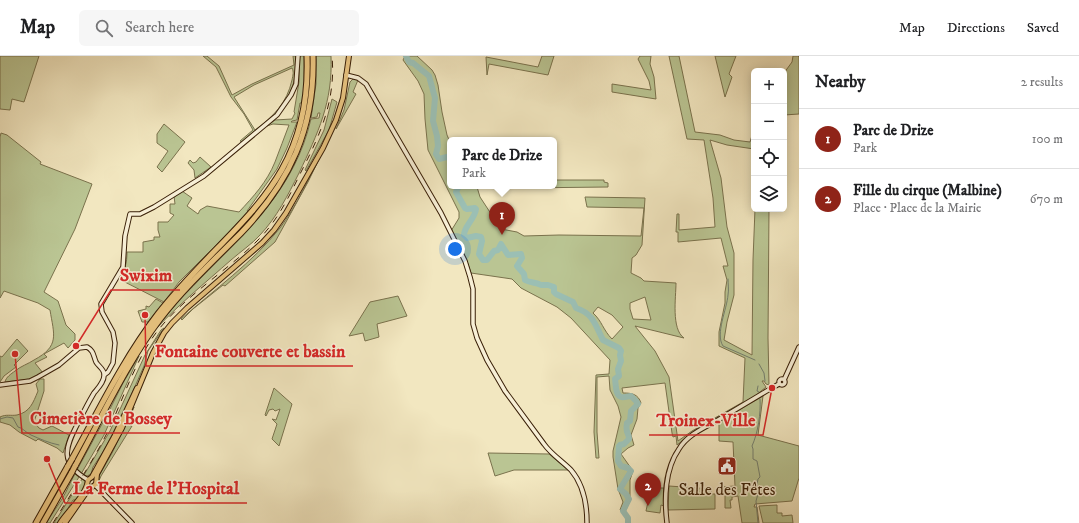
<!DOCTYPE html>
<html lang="en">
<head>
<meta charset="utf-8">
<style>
  body { margin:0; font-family:"IM FELL DW Pica",serif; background:#f6f6f6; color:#202124 }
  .controls { position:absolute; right:12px; top:12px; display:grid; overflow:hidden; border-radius:6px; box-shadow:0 2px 10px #0003 }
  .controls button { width:36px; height:36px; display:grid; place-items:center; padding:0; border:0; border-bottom:1px solid #e0e0e0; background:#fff; color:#202124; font:20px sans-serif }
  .you { position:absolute; left:455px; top:193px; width:14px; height:14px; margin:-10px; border:3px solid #fff; border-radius:50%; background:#1a73e8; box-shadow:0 0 0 6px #1a73e833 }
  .badge { display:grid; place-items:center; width:26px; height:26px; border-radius:50%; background:#8f2418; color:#fff; font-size:13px; font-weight:700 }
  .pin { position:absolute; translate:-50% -33px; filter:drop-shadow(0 1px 2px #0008) }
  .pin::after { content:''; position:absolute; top:21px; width:14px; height:12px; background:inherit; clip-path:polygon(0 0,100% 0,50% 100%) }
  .popup { position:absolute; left:447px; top:81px; width:110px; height:52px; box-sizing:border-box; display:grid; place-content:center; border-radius:6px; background:#fff; filter:drop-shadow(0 1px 3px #0005); font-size:13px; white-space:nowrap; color:#757577 }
  .popup b { font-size:15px; color:#202124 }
  .popup::after { content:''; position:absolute; left:50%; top:100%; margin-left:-8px; border:8px solid transparent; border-top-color:#fff }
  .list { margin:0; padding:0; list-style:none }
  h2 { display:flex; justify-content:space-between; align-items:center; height:52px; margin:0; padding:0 16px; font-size:17px }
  h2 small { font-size:13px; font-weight:400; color:#757577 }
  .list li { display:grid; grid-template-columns:26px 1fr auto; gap:12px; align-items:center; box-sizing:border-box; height:60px; padding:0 16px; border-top:1px solid #e0e0e0 }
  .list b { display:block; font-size:15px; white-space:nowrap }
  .list p { margin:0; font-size:13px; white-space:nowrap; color:#757577 }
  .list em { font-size:13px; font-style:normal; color:#757577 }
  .icon { flex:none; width:22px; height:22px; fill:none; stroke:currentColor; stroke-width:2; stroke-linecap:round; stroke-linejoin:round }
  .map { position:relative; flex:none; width:799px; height:467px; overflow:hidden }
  header { display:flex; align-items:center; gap:24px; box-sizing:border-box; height:56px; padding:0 20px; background:#fff; border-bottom:1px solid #e0e0e0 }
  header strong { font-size:19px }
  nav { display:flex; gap:22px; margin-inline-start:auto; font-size:14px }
  .search { width:280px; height:36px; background:#f6f6f6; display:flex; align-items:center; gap:10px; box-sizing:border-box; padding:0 14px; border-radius:6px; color:#757577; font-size:15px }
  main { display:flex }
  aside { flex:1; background:#fff }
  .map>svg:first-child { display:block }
  .green { fill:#bac593; stroke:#7a724d; fill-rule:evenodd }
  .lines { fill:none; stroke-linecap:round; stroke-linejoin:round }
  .stream { stroke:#747f6f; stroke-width:1 }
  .river { stroke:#9bbfb4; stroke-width:6 }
  .secondary-casing { stroke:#391f07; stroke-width:5.5 }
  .primary-casing { stroke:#391f07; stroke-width:6 }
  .highway-casing { stroke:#391f07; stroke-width:7 }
  .secondary { stroke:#f7efd6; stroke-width:3.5 }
  .primary { stroke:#e9c480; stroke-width:4 }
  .highway { stroke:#e9c480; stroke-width:5 }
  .rail { stroke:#391f07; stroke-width:1; stroke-dasharray:7 7; stroke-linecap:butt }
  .highway-bridge-casing { stroke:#391f07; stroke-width:7; stroke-linecap:butt }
  .highway-bridge { stroke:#e9c480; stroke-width:5 }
  .labels { text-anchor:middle; stroke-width:3; stroke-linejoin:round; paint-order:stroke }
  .poi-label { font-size:17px; fill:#391f07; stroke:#f7efd6 }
  .leader { fill:none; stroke:#d62828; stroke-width:1.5 }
  .callout-dot { fill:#d62828; stroke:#f7efd6; stroke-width:1.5 }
  .callout-label { font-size:18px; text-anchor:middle; font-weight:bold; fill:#d62828; stroke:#f7efd6; stroke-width:3; stroke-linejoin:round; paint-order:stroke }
</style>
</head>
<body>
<header>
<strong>Map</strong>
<div class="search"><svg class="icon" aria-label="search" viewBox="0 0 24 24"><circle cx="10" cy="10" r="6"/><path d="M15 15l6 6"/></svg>Search here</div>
<nav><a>Map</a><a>Directions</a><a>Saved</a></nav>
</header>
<main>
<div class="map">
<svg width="799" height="467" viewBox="0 0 799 467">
  <rect width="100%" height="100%" fill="#f2e7c0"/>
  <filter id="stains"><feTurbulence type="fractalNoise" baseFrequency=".005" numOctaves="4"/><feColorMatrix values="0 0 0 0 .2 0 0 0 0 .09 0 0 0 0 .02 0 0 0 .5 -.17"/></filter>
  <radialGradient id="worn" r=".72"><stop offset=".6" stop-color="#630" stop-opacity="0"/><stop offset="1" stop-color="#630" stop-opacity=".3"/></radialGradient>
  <!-- green -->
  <path class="green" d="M0,0H39L24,46L12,43L10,54L0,53Z
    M203,0H207L219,10L232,39L252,28L294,9L293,0H296C298,48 273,59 242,86L240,85L253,74L244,58L231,41L216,11ZM292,12C294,16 293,19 292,24C287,47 273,61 255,74L234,41L254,29Z
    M299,0H304V31L302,47H300L297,64L292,65L291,66H297L287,92L277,113L247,155L248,156L231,174L179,226L164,246L119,223C125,214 127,207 127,196H143V186L154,184V181H160L158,174V166H168L174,159L170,157V148H175L174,140L182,135L192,142L187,150L198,158L200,154L207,150L239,156C253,141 267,126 275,106C280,94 284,81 289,69L273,68L267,70L275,64L292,63L295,57L294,56L299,26Z
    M316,0H331C333,46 318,77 299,117C288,139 277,161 260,179C252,188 240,196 231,204C205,227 178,249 155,274C162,266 169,256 176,248C183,239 192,232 199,224C247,175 295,133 311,63L319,62L320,57H318L317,61L311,62L316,28Z
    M405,0H417L432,14L435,19L438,29L442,56L447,79L450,86V130H554V124H604V126L608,127V131L519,132L477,131L480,141L501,173L517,176L524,180L559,179L641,180L644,152L587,151L585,141L645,142L642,189L636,199L632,202L631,217L641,222L644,225L676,227C676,241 671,273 684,282L635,270L655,295L669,321L678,385L692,375L743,346L745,302L719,290V276L725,247V236L727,224L723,210H728L721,182L678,186V176H676L677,158H679V174L715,171L713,142L704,84L687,83L669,0H679L695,76L720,79L734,84L750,86L754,73V93L727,89L710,84L721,122L727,171L734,197V239L727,266L724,284L752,299L753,204L755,153H769L768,282L769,329L766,328L764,325H762L766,331L755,340L693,376L677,389L676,380L673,381L672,377L665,327L622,332L623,337C632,337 638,338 641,347L638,352L637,363L631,379L634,389L628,392L621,398L633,415L630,424V445L625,456H622L620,454L623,446L618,433L613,401V395L621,361L618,350L610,334L609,320L597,321V376L599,402H596L594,376L596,319L609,318L610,304L571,262L557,251L521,232L512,223L471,217L466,202L451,175L459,162V156L428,94L425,63L424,38L418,25L403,4ZM645,241L651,264L633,263L630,253V247ZM598,251L612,259L623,271L612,283C603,274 602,265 593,257Z
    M542,0H554L548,19L489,8L487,19L486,1L538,11Z
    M640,0H651L650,8L654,21L656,43L612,36V28L651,34L649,25L638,3Z
    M715,0H736L729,18L732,21L725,41Z
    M793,0H798L799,1V58L784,59V17L792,6Z
    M353,23L358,24L353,36L356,38L336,73L344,54L350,26Z
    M332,43L337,46L329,74L306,115L305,114L324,74Z
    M164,68L185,86L162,116L157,111L168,95L157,87V78Z
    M1,77L7,79L41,106L40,108L92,128L75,173L44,236L58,245L66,269L75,278V284L68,292L64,287L44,298L47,301L35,307L43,317L30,323L5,326C6,321 11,318 15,315C21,310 28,308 34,304C60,290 54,279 50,254L38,247L4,235L0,242V81Z
    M322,97L308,126L275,186L225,230L223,229L193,253L182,264L181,263C214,234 253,206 280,172C297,149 309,122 322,97Z
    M200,101L211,111L195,122L194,114L188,107L190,104L193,107L196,106Z
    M398,240L407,260L377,268L379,281L365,285L363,277L349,280L370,246Z
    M156,243L163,247L148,266H142L138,255L146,253V250L149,251Z
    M164,272L148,295L144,310L122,360L103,396L93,411L91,418L87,420L84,419L110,375L145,299L161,274Z
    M17,283L28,295L14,309L16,311L4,320L0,326V300L2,301Z
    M139,300L104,379L81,418L77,414L108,357L123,327Z
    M40,323H44V335L34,366L39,372L43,374L52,370L69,379L63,397L57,392L38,383L36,385L19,376L10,369L0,366V361C6,358 11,360 17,359C30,356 33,347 38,335L36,328Z
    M274,332L292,348L279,390L272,383L277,368L272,363L276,364L280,353L275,355L273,353L269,354L266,360L265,359Z
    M763,340L758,379L799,390V422L792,445L755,448L754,451H757L759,467H742L738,440L732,441V444H730L731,452H725V439L727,438V435H721V431L735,430L733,386L719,385V366Z
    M134,351L127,369L132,370L101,420L98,427L99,420L112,397Z
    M488,397L549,398L568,414H514L495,420Z
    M75,418L79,421L50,467H46C51,459 57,451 62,443C67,435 70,426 75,418Z
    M82,423L85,425C86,432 80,439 76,444H73L59,467H54Z
    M659,428L660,432H664V450L661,449L660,457L646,455L649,441L647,440L650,431Z
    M669,430L711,433V438H715V453L668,454Z
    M777,449V457H782V460L792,459L793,467H763L759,450Z"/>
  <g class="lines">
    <!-- stream -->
    <path class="stream" d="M728,223C728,228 729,234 728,239C727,253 715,278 723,290L755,304
      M759,308L764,317L765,325
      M758,330L757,335L759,336
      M0,363L7,361L13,362L18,371C23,372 25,376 31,379C40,383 49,387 59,389
      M758,467L756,445L758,438L757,428L758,423L760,421L757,405L753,403V393L752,390C758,377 761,357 760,343"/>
    <!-- river -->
    <path class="river" d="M406,0L409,6L413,7L429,20L435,42L433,65L437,80L438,90L436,98L439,103L447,101L450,102
      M450,111V117
      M459,130L456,136L465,152L467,153L475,152L476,153C475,163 464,170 464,179L467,182L476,180L481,181L482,185L479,198L483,204H487L494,195L498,194L501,188L508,199L521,198L522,202L517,210L524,218L525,224C530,227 536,226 541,229H548L554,231V236L556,238L573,246L576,252C594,258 595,269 603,284L619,292L621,295L620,299L621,305L618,313L619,320L615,323C616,328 615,339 621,341C624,342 628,340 631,340L636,345L638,348L631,355L630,365L627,367C625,378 629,376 629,383L624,388L620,389L619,390L618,405L621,410L628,412L631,415L620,433L626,438L629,443L623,455L628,462V467"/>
    <defs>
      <path id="secondary" d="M346,19L358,22L366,28L441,157L465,205L470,221L473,233V268L477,282L487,304L505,335L544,388C551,398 562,405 571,414C583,428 587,449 587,467
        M104,319L108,316L113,307L115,287L113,276L102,256L101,248L123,211L125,180L130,158H140L154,151L204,120L277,59L291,39L296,28L298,0
        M779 326a3 3 0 1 1 6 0a3 3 0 1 1-6 0Z
        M784,324L799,291
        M0,329L30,325L38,321L59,309L79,292L87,291C94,295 93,299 96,306C98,310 104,313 104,318C105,325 98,332 94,337C88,347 83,357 78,367C65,392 59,407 88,424
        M95,429L132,467
        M667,467C664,443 665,413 679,393C687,379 704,372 718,364C735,354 753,343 770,333L779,328"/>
      <path id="primary" d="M60,467C69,453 86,440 88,424L92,421L114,381L137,332
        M65,467L88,434L96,428L97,418L122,372L153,297L164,277L172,267L187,252L262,187L274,174L286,157L323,92L336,64L343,42L349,0"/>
      <path id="highway" d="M72,403C99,354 124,302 158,258C229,167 312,132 307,0
        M75,410C102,361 126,308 160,263C184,232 213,205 241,177C290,126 315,72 313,0
        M36,467L68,410
        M43,467L72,416"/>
    </defs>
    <!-- secondary casing -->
    <use href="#secondary" class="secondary-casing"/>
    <!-- primary casing -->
    <use href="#primary" class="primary-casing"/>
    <!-- highway casing -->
    <use href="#highway" class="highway-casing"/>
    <!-- secondary -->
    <use href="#secondary" class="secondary"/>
    <!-- primary -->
    <use href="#primary" class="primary"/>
    <!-- highway -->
    <use href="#highway" class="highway"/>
    <!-- rail -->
    <path class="rail" d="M53,467C72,436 93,406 109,373C123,343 134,309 153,281C180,243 223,218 256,186C276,167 288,143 300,118C320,79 336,45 332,0"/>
    <defs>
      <path id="highway-bridge" d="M68,410L72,403
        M72,416L75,410"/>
    </defs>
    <!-- highway-bridge casing -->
    <use href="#highway-bridge" class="highway-bridge-casing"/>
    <!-- highway-bridge -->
    <use href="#highway-bridge" class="highway-bridge"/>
  </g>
  <!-- icons -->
  <defs>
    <symbol id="civic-square" viewBox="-11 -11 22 22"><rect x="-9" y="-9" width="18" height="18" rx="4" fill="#8f2418" stroke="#f7efd6"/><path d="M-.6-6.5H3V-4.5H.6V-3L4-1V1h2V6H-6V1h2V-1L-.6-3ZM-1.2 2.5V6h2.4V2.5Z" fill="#fff"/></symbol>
  </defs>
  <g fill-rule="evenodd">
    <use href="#civic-square" x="716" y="399" width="22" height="22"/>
  </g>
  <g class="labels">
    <!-- poi labels -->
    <g class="poi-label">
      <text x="727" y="439">Salle des Fêtes</text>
    </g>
  </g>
  <!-- callouts -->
  <path class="leader" d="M76 290L111 234H180M145 259L146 310H353M15 298L22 377H180M772 332L763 379H649M47 403L65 447H247"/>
  <g class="callout-dot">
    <circle cx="76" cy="290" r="4"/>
    <circle cx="145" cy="259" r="4"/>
    <circle cx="15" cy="298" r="4"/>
    <circle cx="772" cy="332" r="4"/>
    <circle cx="47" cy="403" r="4"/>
  </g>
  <g class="callout-label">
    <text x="146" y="225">Swixim</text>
    <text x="250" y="301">Fontaine couverte et bassin</text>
    <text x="101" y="368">Cimetière de Bossey</text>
    <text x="706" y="370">Troinex-Ville</text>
    <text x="156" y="438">La Ferme de l'Hospital</text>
  </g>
  <rect width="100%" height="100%" filter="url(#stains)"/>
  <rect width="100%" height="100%" fill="url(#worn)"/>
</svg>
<div class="controls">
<button>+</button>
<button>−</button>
<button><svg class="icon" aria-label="locate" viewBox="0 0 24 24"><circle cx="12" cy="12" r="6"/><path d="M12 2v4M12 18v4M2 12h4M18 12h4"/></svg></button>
<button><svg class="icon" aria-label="layers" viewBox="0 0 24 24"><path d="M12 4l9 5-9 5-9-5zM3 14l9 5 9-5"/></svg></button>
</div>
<div class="you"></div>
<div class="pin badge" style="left:502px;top:179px">1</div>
<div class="popup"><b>Parc de Drize</b>Park</div>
<div class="pin badge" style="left:648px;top:450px">2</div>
</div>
<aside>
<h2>Nearby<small>2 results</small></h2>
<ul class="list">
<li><span class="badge">1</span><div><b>Parc de Drize</b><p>Park</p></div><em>100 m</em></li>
<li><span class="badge">2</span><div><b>Fille du cirque (Malbine)</b><p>Place · Place de la Mairie</p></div><em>670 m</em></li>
</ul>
</aside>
</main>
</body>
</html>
